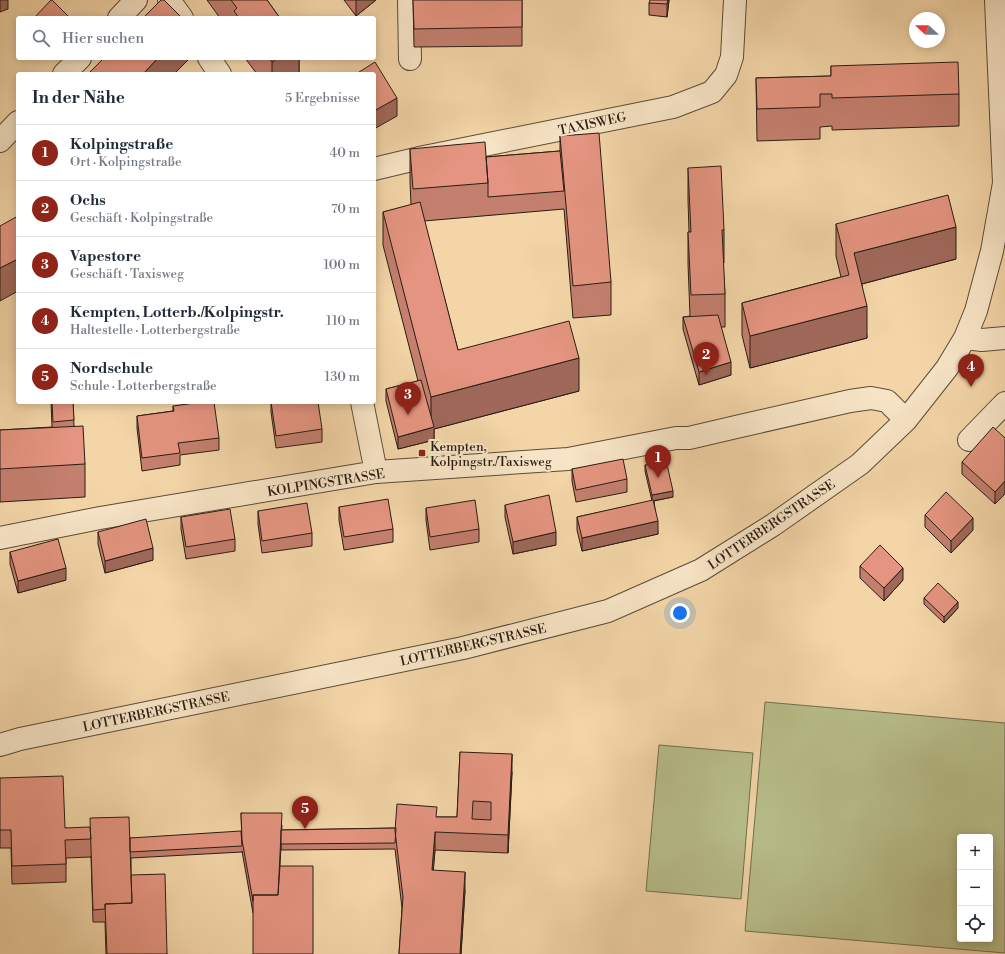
<!DOCTYPE html>
<html lang="de">
<head>
<meta charset="utf-8">
<style>
  body { margin:0; font-family:"Libre Bodoni",serif; background:#f6f6f7; color:#1f2937 }
  .controls { position:absolute; right:12px; bottom:12px; display:grid; overflow:hidden; border-radius:4px; box-shadow:0 2px 10px #0003 }
  .controls button { width:36px; height:36px; display:grid; place-items:center; padding:0; border:0; border-bottom:1px solid #e0e1e3; background:#fff; color:#1f2937; font:20px sans-serif }
  .compass { position:absolute; left:909px; top:12px; width:36px; height:36px; border-radius:50%; background:#fff; box-shadow:0 2px 10px #0003; rotate:292deg }
  .you { position:absolute; left:680px; top:613px; width:14px; height:14px; margin:-10px; border:3px solid #fff; border-radius:50%; background:#1a73e8; box-shadow:0 0 0 6px #1a73e833 }
  .badge { display:grid; place-items:center; width:26px; height:26px; border-radius:50%; background:#8f2418; color:#fff; font-size:13px; font-weight:700 }
  .pin { position:absolute; translate:-50% -33px; filter:drop-shadow(0 1px 2px #0008) }
  .pin::after { content:''; position:absolute; top:21px; width:14px; height:12px; background:inherit; clip-path:polygon(0 0,100% 0,50% 100%) }
  .list { margin:0; padding:0; list-style:none }
  h2 { display:flex; justify-content:space-between; align-items:center; height:52px; margin:0; padding:0 16px; font-size:17px }
  h2 small { font-size:13px; font-weight:400; color:#747a83 }
  .list li { display:grid; grid-template-columns:26px 1fr auto; gap:12px; align-items:center; box-sizing:border-box; height:56px; padding:0 16px; border-top:1px solid #e0e1e3 }
  .list b { display:block; font-size:15px; white-space:nowrap }
  .list p { margin:0; font-size:13px; white-space:nowrap; color:#747a83 }
  .list em { font-size:13px; font-style:normal; color:#747a83 }
  .icon { flex:none; width:22px; height:22px; fill:none; stroke:currentColor; stroke-width:2; stroke-linecap:round; stroke-linejoin:round }
  .map { position:relative; flex:none; width:1005px; height:954px; overflow:hidden }
  .search { position:absolute; background:#fff; box-shadow:0 2px 10px #0003; left:16px; top:16px; width:360px; height:44px; display:flex; align-items:center; gap:10px; box-sizing:border-box; padding:0 14px; border-radius:4px; color:#747a83; font-size:15px }
  .panel { position:absolute; background:#fff; box-shadow:0 2px 10px #0003; left:16px; top:72px; width:360px; height:332px; border-radius:4px }
  .map>svg:first-child { display:block }
  .green { fill:#b8be8a; stroke:#716e4f; fill-rule:evenodd }
  .lines { fill:none; stroke-linecap:round; stroke-linejoin:round }
  .minor-casing { stroke:#5c4b39; stroke-width:24 }
  .minor { stroke:#f7e4c6; stroke-width:22 }
  .wall { fill:#c47f6e; stroke:#2a1d14 }
  .shaded-wall { fill:#a0685a; stroke:#2a1d14 }
  .building { fill:#e49480; stroke:#2a1d14; fill-rule:evenodd }
  .poi-dot { fill:#8f2418; stroke:#f7e4c6; stroke-width:1.5 }
  .labels { text-anchor:middle; stroke-width:4; stroke-linejoin:round; paint-order:stroke }
  .street-label { font-size:13px; fill:#2a1d14; stroke:#f7e4c6 }
  .poi-label { font-size:13px; fill:#2a1d14; stroke:#f7e4c6; text-anchor:start }
</style>
</head>
<body>
<div class="map">
<svg width="1005" height="954" viewBox="0 0 1005 954">
  <rect width="100%" height="100%" fill="#f3d5a7"/>
  <filter id="stains"><feTurbulence type="fractalNoise" baseFrequency=".005" numOctaves="4"/><feColorMatrix values="0 0 0 0 .2 0 0 0 0 .09 0 0 0 0 .02 0 0 0 .5 -.17"/></filter>
  <radialGradient id="worn" r=".72"><stop offset=".6" stop-color="#630" stop-opacity="0"/><stop offset="1" stop-color="#630" stop-opacity=".3"/></radialGradient>
  <!-- green -->
  <path class="green" d="M765,702L1005,723V953L745,931ZM960,837H990V939H960Z
    M659,745L753,753L741,899L646,891Z"/>
  <g class="lines">
    <defs>
      <path id="minor" d="M169,0L182,18
        M409,0L410,59
        M119,18L136,0
        M209,58L220,74
        M64,74L80,58
        M0,141L18,122
        M374,169L424,157L673,107L712,92L726,75L732,57L735,0
        M965,338L982,340L1005,338
        M362,402L376,472
        M969,440L1002,406L1005,403
        M0,538L100,518L376,472L568,459L676,438H689L736,427L850,401L871,398L887,401L906,420
        M0,745L20,739L463,648L608,611L701,570L773,525L860,464L906,420L947,368L965,338L976,311L992,251L1004,183L996,0"/>
    </defs>
    <!-- minor casing -->
    <use href="#minor" class="minor-casing"/>
    <!-- minor -->
    <use href="#minor" class="minor"/>
  </g>
  <!-- wall -->
  <path class="wall" d="M207,0H267L280,18H220Z
    M344,0H376L356,16Z
    M413,0H522V46L414,47Z
    M669,0L667,17L649,15V3Z
    M245,58H299V74H257Z
    M831,66L959,94V126L832,130V126L820,127V139L757,141L756,78L831,76Z
    M560,136L611,282V315L573,318L564,209L424,221L458,350L579,391L434,429V440L398,449L386,401V389L418,381L383,245V212L411,205L410,181V149L486,157L560,151Z
    M688,168L724,230V263H723L725,294V327H721L731,375L699,385L683,329V317L690,316L688,264V232H689L688,200Z
    M836,224L956,259L862,284L867,338L750,368L742,335V303L841,277L836,256Z
    M51,402H73L74,426L85,464V497L0,502V430L52,427Z
    M271,402L322,429V442L276,448L271,412Z
    M173,406L219,438V450L180,455V465L142,471L137,428V416L173,411Z
    M1005,438L995,504L962,474V462Z
    M645,465L673,497L654,501L658,534L582,551L577,530V517L652,501L645,471Z
    M572,469L627,479V492L576,502L572,481Z
    M505,505L556,545L513,554L505,517Z
    M339,507L393,529V542L344,550L339,520Z
    M426,508L479,529V542L430,550L426,520Z
    M258,511L312,533V546L262,553L258,524Z
    M925,515L973,530L951,553L925,527Z
    M181,517L235,539V551L186,559L181,529Z
    M98,532L153,560L105,573L98,544Z
    M10,552L66,580L18,593L10,564Z
    M860,566L903,580L884,601L860,578Z
    M924,598L958,608L944,623L924,604Z
    M460,752L512,772L508,853L435,850L433,870L465,890L461,954H399L402,908L395,849L281,850V830L396,828L437,817H457Z
    M0,778L65,828L130,838L242,844L241,813L282,825L280,866L253,913L242,851V852L131,858V881L167,954H106L105,922H93L91,856V857L66,858V882L12,884L11,848H0Z"/>
  <!-- shaded-wall -->
  <path class="shaded-wall" d="M0,0H8V9L0,12Z
    M356,0H376L356,16Z
    M668,0H669L667,17V4Z
    M158,58H190L174,74H143Z
    M277,58H299V74H272V62Z
    M397,98V116L374,129V111Z
    M956,227V259L854,286V253Z
    M18,259V291L0,301V268Z
    M867,306V338L750,368V336Z
    M579,358V391L434,429V440L398,449V437L431,428V397Z
    M731,362V375L699,385V372Z
    M1005,481V494L995,504V492Z
    M673,491V497L652,501V495Z
    M973,518V530L951,553V541Z
    M658,521V534L582,551V538Z
    M556,532V545L513,554V542Z
    M153,548V560L105,573V561Z
    M66,568V580L18,593V581Z
    M903,568V580L884,601V588Z
    M958,602V608L944,623V617Z
    M512,754V772L508,853V835Z
    M435,832V850L432,888V870Z
    M465,872V890L461,954H460Z"/>
  <!-- building -->
  <path class="building" d="M51,0H52L70,18H34Z
    M161,0H164L182,18H143Z
    M231,0H267L280,18H239L234,11L237,8Z
    M413,0H522V27L414,29Z
    M650,0H668L667,4L649,3Z
    M104,58H158L143,74H88Z
    M269,58H277L272,62Z
    M375,62L397,98L374,111V74H356Z
    M958,62L959,94L832,98V94H820V107L757,109L756,78L831,76V66Z
    M599,133L611,282L573,286L560,136Z
    M485,142L488,183L413,189L410,149Z
    M560,151L564,191L488,197V183L486,157Z
    M721,166L724,230H722L725,294L691,295L688,232H691L688,168Z
    M948,195L956,227L854,253L867,306L750,336L742,303L849,275L836,224Z
    M420,202L458,350L569,321L579,358L431,397L383,212Z
    M18,216V259L0,268V226Z
    M718,315L731,362L699,372L683,317Z
    M421,380L434,427L398,437L386,389Z
    M52,402H73L74,420L53,422Z
    M202,402H214L219,438L178,443L180,453L142,458L137,416L174,411L173,406Z
    M271,402H318L322,429L276,436Z
    M83,426L85,464L0,469V430Z
    M993,427L1005,438V481L995,492L962,462Z
    M623,459L627,479L576,490L572,469Z
    M666,460L673,491L652,495L645,465Z
    M946,492L973,518L951,541L925,515Z
    M549,495L556,532L513,542L505,505Z
    M388,499L393,529L344,537L339,507Z
    M475,500L479,529L430,537L426,508Z
    M653,500L658,521L582,538L577,517Z
    M307,503L312,533L262,541L258,511Z
    M230,509L235,539L186,547L181,517Z
    M146,519L153,548L105,561L98,532Z
    M58,539L66,568L18,581L10,552Z
    M880,545L903,568L884,588L860,566Z
    M938,583L958,602L944,617L924,598Z
    M460,752L512,754L508,835L435,832L432,870L465,872L460,954H399L403,897L395,831L397,804L437,807L436,817H457ZM473,801L491,802V820L472,819Z
    M63,776L65,828L90,827L91,839L65,840L66,864L12,866L11,830H0V778Z
    M241,813H282L278,895H253V901L242,840Z
    M129,817L132,903L105,904V909L93,910L90,818Z
    M396,828L395,843L281,844V830Z
    M241,831L242,846L130,852V838Z
    M280,866H313V954H253V895H278Z
    M165,874L167,954H107L105,904L132,903L131,875Z"/>
  <!-- markers -->
  <rect class="poi-dot" x="418" y="449" width="8" height="8" rx="2"/>
  <g class="labels">
    <!-- street labels -->
    <g class="street-label">
      <text transform="translate(592 123) rotate(-12)" y="5">TAXISWEG</text>
      <text transform="translate(326 482) rotate(-9)" y="5">KOLPINGSTRASSE</text>
      <text transform="translate(771 524) rotate(-34)" y="5">LOTTERBERGSTRASSE</text>
      <text transform="translate(473 644) rotate(-13)" y="5">LOTTERBERGSTRASSE</text>
      <text transform="translate(156 711) rotate(-12)" y="5">LOTTERBERGSTRASSE</text>
    </g>
    <!-- poi labels -->
    <g class="poi-label">
      <text x="430" y="451">Kempten,<tspan x="430" dy="15">Kolpingstr./Taxisweg</tspan></text>
    </g>
  </g>
  <rect width="100%" height="100%" filter="url(#stains)"/>
  <rect width="100%" height="100%" fill="url(#worn)"/>
</svg>
<div class="controls">
<button>+</button>
<button>−</button>
<button><svg class="icon" aria-label="locate" viewBox="0 0 24 24"><circle cx="12" cy="12" r="6"/><path d="M12 2v4M12 18v4M2 12h4M18 12h4"/></svg></button>
</div>
<svg class="compass" viewBox="-18 -18 36 36"><path d="M0-13l5 13h-10z" fill="#e53935"/><path d="M0 13l5-13h-10z" fill="#747a83"/></svg>
<div class="you"></div>
<div class="pin badge" style="left:658px;top:478px">1</div>
<div class="pin badge" style="left:706px;top:375px">2</div>
<div class="pin badge" style="left:408px;top:415px">3</div>
<div class="pin badge" style="left:971px;top:387px">4</div>
<div class="pin badge" style="left:305px;top:829px">5</div>
<div class="search"><svg class="icon" aria-label="search" viewBox="0 0 24 24"><circle cx="10" cy="10" r="6"/><path d="M15 15l6 6"/></svg>Hier suchen</div>
<section class="panel">
<h2>In der Nähe<small>5 Ergebnisse</small></h2>
<ul class="list">
<li><span class="badge">1</span><div><b>Kolpingstraße</b><p>Ort · Kolpingstraße</p></div><em>40 m</em></li>
<li><span class="badge">2</span><div><b>Ochs</b><p>Geschäft · Kolpingstraße</p></div><em>70 m</em></li>
<li><span class="badge">3</span><div><b>Vapestore</b><p>Geschäft · Taxisweg</p></div><em>100 m</em></li>
<li><span class="badge">4</span><div><b>Kempten, Lotterb./Kolpingstr.</b><p>Haltestelle · Lotterbergstraße</p></div><em>110 m</em></li>
<li><span class="badge">5</span><div><b>Nordschule</b><p>Schule · Lotterbergstraße</p></div><em>130 m</em></li>
</ul>
</section>
</div>
</body>
</html>
